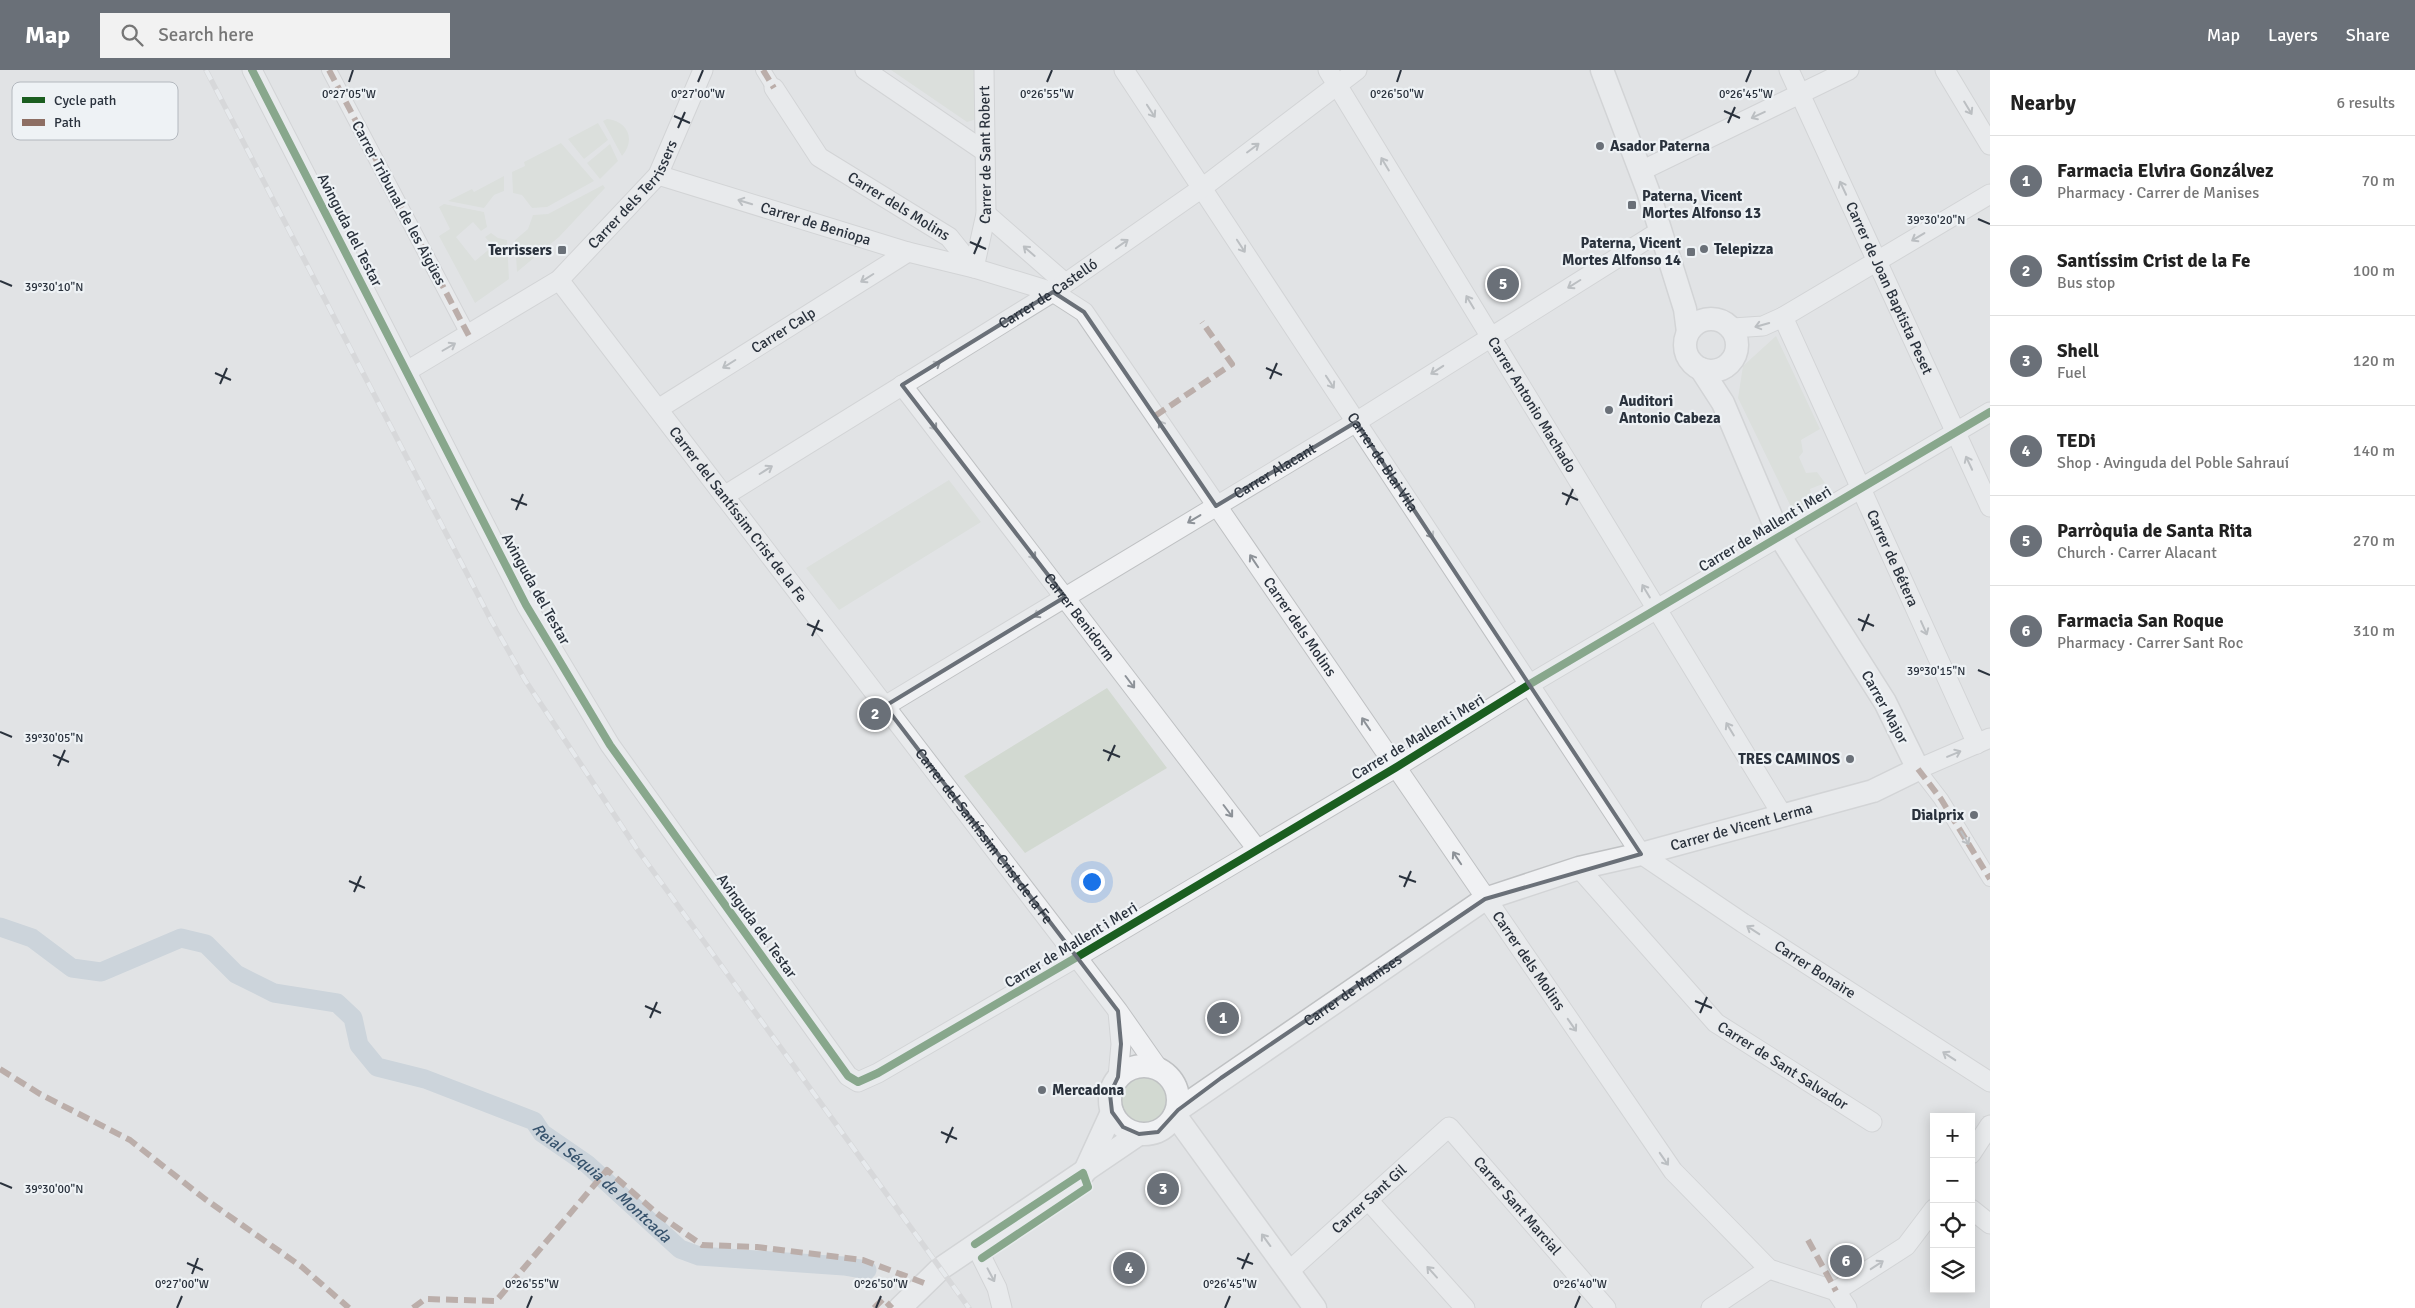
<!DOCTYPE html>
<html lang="en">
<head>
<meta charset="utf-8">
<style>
  body { margin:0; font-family:Signika,sans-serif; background:#f2f2f2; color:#222 }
  .controls { position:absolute; right:15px; bottom:15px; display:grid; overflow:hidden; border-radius:0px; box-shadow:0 2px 12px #0003 }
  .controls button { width:45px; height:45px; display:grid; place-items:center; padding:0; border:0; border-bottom:1px solid #e0e0e0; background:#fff; color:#222; font:25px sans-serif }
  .you { position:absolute; left:1091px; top:811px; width:18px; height:18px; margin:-12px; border:4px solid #fff; border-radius:50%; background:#1a73e8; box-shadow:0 0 0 8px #1a73e833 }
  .badge { display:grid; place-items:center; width:32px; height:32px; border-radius:50%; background:#6a7078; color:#fff; font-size:16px; font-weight:700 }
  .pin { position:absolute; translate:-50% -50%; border:2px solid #fff; box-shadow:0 1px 5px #0006 }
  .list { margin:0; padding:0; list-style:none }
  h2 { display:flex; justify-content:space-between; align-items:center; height:65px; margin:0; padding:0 20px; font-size:21px }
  h2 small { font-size:16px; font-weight:400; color:#767676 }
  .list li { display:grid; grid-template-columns:32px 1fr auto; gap:15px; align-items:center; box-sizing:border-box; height:90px; padding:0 20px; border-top:1px solid #e0e0e0 }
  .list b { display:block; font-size:19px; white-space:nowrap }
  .list p { margin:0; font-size:16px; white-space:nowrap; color:#767676 }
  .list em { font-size:16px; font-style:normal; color:#767676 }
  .icon { flex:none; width:28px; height:28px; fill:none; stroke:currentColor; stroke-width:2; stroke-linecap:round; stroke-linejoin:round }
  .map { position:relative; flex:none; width:1990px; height:1238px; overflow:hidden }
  header { display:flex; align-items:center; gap:30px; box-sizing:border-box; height:70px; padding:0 25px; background:#6a7078; color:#fff }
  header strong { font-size:24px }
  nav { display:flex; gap:28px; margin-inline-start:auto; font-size:18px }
  .search { width:350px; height:45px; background:#f2f2f2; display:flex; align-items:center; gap:12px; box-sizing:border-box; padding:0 18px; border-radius:0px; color:#767676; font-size:19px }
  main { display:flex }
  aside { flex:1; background:#fff }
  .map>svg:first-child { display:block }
  .green { fill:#d2d9d1 }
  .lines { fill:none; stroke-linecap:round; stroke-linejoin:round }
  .canal { stroke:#b1c1ce; stroke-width:19 }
  .pedestrian-casing { stroke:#bfc1c3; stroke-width:16 }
  .minor-casing { stroke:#bfc1c3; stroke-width:21 }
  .tertiary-casing { stroke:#bfc1c3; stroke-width:25 }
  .pedestrian { stroke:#f0f1f3; stroke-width:14 }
  .minor { stroke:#f0f1f3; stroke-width:19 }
  .tertiary { stroke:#f0f1f3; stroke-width:22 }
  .rail-casing { stroke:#cacbcd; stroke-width:5.5 }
  .rail { stroke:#eef2f5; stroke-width:4; stroke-dasharray:11; stroke-linecap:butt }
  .quiet { stroke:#8d6e63; stroke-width:6; stroke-dasharray:12 6; stroke-linecap:butt }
  .cycleway-casing { stroke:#eef2f5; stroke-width:11 }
  .cycleway { stroke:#1b5e20; stroke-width:8 }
  .oneway { stroke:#8d9298 }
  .marked { fill:none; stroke:#6a7078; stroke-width:4; stroke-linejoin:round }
  .ticks { fill:none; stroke:#2a323d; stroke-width:2 }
  .poi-dot { fill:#6a7078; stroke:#eef2f5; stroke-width:2 }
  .labels { text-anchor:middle; stroke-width:4.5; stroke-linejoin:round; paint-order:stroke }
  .poi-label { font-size:15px; font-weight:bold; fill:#2a323d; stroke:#eef2f5; text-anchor:start }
  .street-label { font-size:15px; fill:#2a323d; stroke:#eef2f5 }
  .water-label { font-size:16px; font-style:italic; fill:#37536d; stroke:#eef2f5 }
  .key { fill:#eef2f5; stroke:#b3b8be; stroke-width:1 }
  .key-label { font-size:14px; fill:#2a323d }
  .ticks-label { font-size:12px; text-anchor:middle; fill:#2a323d; stroke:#eef2f5; stroke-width:4.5; stroke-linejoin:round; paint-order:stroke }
</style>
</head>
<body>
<header>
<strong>Map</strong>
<div class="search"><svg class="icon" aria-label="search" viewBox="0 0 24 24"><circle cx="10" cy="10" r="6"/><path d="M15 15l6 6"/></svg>Search here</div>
<nav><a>Map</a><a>Layers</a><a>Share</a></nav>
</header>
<main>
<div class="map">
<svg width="1990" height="1238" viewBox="0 0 1990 1238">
  <rect width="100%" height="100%" fill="#e1e3e5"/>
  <!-- green -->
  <path class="green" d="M891,0H974L977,49L967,52Z
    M607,49C628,51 636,70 622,86L603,51Z
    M598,53L608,70L584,89L568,69Z
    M561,73L594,111L547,137L532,138L522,125L513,123L512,102L525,96L524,92Z
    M610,74L618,91L600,109L587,93Z
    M504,106V121L494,125L484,138L448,131L472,119L474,122Z
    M603,115L605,118L559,167L517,202L515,170L528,159L533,145L548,144Z
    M444,134L484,142L487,157L481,161L473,152L456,167L475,191L493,176L485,167L491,163L498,168L507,170L509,209L475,233L439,166L450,159L439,137Z
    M1776,266L1820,359L1801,370L1803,382L1799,387L1806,403L1817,402L1825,413L1810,419L1813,433L1793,441L1738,328L1743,296Z
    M949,410L981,452L839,540L806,498Z
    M1107,618L1167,698L1025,783L964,706Z
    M1121 1030a23 23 0 1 1 46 0a23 23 0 1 1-46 0Z"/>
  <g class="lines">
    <!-- canal -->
    <path class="canal" id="s1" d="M0,857L32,868L72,898L101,902L181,868L206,874L236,904L274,923L337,933L353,948L359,975L377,997L425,1009L534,1051L542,1063L587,1094L680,1179L699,1186L844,1196L867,1200"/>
    <defs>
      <path id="pedestrian" d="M329,0L469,266
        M763,0L774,18
        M1918,699L1941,729L1990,809"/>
      <g id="minor">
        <path d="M252,0L526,535L610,675L848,1006L858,1012L878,1003L1077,887L1395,698L1530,614L1990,342"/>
        <path d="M865,0L984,81"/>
        <path id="s2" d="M1124,0L1641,784L1743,853L1990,1012"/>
        <path id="s3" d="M1328,0L1783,746"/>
        <path id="s4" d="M1789,0L1990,437"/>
        <path d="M1945,0L1990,75"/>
        <path id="s5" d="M774,18L819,87L949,167L974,198L1053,222L1084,242L1673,1101L1769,1199L1836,1221L1847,1238"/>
        <path d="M1641,101L1849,0"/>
        <path id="s6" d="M658,105L908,182L974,198L986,144L984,0"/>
        <path d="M986,144L1065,213"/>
        <path id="s7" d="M559,210L1118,941L1158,998"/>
        <path id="s8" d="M1783,247L1977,674"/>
        <path d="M1733,258L1763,256L1783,247L1990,124"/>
        <path id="s9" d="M407,301L559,210L658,105L703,0"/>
        <path id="s10" d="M902,315L1257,779"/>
        <path id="s11" d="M658,339L908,182"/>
        <path id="s12" d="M724,426L1053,222L1202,118L1357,0"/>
        <path id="s13" d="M885,636L1356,352L1660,161"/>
        <path d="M1918,699L1990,668"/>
        <path id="s14" d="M1579,798L1716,953L1872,1052"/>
        <path d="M1118,1007L1121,974L1118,942"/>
        <path d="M1971,1084L1990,1055"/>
        <path d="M1368,1130L1465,1238"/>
        <path d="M1971,1139L1990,1154"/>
        <path d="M975,1174L997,1218L1002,1238"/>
        <path id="s15" d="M1288,1202L1449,1057L1606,1238"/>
        <path d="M1836,1221L1906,1176L1934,1139"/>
        <path d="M1711,1238L1769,1199"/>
      </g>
      <g id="tertiary">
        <path d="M1602,0L1648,121L1685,239L1688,262"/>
        <circle cx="1711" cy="275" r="26"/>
        <circle cx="1144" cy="1030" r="34"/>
        <path id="s16" d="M1178,1040L1485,829L1579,798L1641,784L1873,721L1918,699L1885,632L1779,465L1723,333L1701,299"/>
        <path d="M1175,1045L1315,1238"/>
        <path d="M1084,1103L1112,1042"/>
        <path d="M900,1238L940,1199L1139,1064"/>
      </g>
    </defs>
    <!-- pedestrian casing -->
    <use href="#pedestrian" class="pedestrian-casing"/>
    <!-- minor casing -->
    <use href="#minor" class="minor-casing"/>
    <!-- tertiary casing -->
    <use href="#tertiary" class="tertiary-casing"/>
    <!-- pedestrian -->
    <use href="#pedestrian" class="pedestrian"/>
    <!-- minor -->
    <use href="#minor" class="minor"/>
    <!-- tertiary -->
    <use href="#tertiary" class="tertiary"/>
    <defs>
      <path id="rail" d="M206,0L491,550L525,610L637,779L969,1238"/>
    </defs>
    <!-- rail casing -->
    <use href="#rail" class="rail-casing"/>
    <!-- rail -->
    <use href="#rail" class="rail"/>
    <!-- quiet -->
    <path class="quiet" d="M329,0L469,266
      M763,0L774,18
      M1155,346L1232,294L1202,252
      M1918,699L1941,729L1990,809
      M0,999L40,1024L130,1070L205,1129L302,1197L349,1238
      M1808,1170L1836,1221
      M413,1238L425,1229L496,1231L607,1100L659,1145L702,1175L757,1177L863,1190L924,1213
      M874,1238L883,1229L892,1238"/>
    <defs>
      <path id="cycleway" d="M252,0L526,535L610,675L848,1006L858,1012L878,1003L1077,887L1395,698L1530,614L1990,342
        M975,1174L1083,1103L1088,1117L982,1188"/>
    </defs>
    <!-- cycleway casing -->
    <use href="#cycleway" class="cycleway-casing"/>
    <!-- cycleway -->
    <use href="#cycleway" class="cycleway"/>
  </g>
  <!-- one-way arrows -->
  <defs><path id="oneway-shaft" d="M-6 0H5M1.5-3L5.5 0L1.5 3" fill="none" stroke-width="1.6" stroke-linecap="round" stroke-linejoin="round" transform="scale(1.25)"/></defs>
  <g class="oneway">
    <use href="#oneway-shaft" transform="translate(1968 38) rotate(59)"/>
    <use href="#oneway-shaft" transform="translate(1151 41) rotate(57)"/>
    <use href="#oneway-shaft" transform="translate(1758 45) rotate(155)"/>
    <use href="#oneway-shaft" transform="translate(1253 78) rotate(-37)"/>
    <use href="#oneway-shaft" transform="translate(1385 94) rotate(-121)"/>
    <use href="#oneway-shaft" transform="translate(1843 118) rotate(-115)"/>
    <use href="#oneway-shaft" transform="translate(745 132) rotate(-163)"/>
    <use href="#oneway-shaft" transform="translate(1918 167) rotate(149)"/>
    <use href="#oneway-shaft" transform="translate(1122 174) rotate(-35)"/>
    <use href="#oneway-shaft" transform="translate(1241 176) rotate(57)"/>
    <use href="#oneway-shaft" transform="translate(1029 181) rotate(-139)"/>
    <use href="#oneway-shaft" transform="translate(867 208) rotate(148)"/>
    <use href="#oneway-shaft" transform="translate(1574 214) rotate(148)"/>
    <use href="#oneway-shaft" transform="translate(1470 232) rotate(-121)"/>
    <use href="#oneway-shaft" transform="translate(1762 255) rotate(164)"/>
    <use href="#oneway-shaft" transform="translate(449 277) rotate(-30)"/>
    <use href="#oneway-shaft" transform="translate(729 294) rotate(148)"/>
    <use href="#oneway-shaft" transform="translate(934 296) rotate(-32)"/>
    <use href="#oneway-shaft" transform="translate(1437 300) rotate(147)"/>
    <use href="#oneway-shaft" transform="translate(1330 312) rotate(57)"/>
    <use href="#oneway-shaft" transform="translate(932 354) rotate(53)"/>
    <use href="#oneway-shaft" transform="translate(1163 357) rotate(-124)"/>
    <use href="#oneway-shaft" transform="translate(1969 393) rotate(-115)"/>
    <use href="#oneway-shaft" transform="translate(766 400) rotate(-32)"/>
    <use href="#oneway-shaft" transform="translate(1194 449) rotate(149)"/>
    <use href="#oneway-shaft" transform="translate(1429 462) rotate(56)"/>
    <use href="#oneway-shaft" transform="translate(1031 483) rotate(53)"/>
    <use href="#oneway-shaft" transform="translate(1254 491) rotate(-124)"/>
    <use href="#oneway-shaft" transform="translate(1646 521) rotate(-121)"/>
    <use href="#oneway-shaft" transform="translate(1040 543) rotate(149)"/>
    <use href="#oneway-shaft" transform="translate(1924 558) rotate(66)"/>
    <use href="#oneway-shaft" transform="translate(1130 612) rotate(53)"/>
    <use href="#oneway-shaft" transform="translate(1366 654) rotate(-124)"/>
    <use href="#oneway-shaft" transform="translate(1730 659) rotate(-121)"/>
    <use href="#oneway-shaft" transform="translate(1954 684) rotate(-23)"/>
    <use href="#oneway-shaft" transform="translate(1228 741) rotate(53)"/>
    <use href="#oneway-shaft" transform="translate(1965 768) rotate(59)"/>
    <use href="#oneway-shaft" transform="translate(1457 788) rotate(-124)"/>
    <use href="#oneway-shaft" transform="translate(1753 860) rotate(-147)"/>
    <use href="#oneway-shaft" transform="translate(1572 955) rotate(55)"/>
    <use href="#oneway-shaft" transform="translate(1949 986) rotate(-147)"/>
    <use href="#oneway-shaft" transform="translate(1664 1089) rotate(55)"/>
    <use href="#oneway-shaft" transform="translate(1266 1170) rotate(-126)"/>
    <use href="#oneway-shaft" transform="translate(1877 1195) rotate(-33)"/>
    <use href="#oneway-shaft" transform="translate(1432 1202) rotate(-132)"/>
    <use href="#oneway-shaft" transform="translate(991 1205) rotate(62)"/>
  </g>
  <!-- marked area -->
  <path d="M0 0H1990V1238H0ZM1053,222L1084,242L1216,436L1356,352L1641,784L1485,829L1221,1008L1178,1040L1158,1062L1139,1064L1123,1057L1112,1042L1110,1024L1118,1007L1121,974L1118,941L885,636L1065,527L902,315Z" fill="#e1e3e5" fill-opacity=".55" fill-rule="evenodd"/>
  <path class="marked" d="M1053,222L1084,242L1216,436L1356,352L1641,784L1485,829L1221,1008L1178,1040L1158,1062L1139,1064L1123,1057L1112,1042L1110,1024L1118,1007L1121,974L1118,941L885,636L1065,527L902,315Z"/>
  <!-- ticks -->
  <path class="ticks" d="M349,12L353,0M698,12L703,0M1047,12L1052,0M1397,12L1401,0M1746,12L1751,0M1724,41L1740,48M674,46L690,53M1728,53L1735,37M678,58L685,42M1978,149L1990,154M970,172L986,179M974,184L981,167M0,211L12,216M1266,298L1282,305M215,303L231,310M1270,309L1277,293M220,314L227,298M1562,423L1578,430M511,429L527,435M1566,435L1573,419M516,440L523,424M1858,549L1874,556M807,554L823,561M1862,561L1869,544M812,566L819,550M1978,600L1990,605M0,662L12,667M1103,680L1120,687M53,685L69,692M1108,691L1115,675M58,696L65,680M1399,806L1416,812M349,811L365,818M1404,817L1411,801M354,822L361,806M1695,931L1712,938M645,936L661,943M1700,943L1707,927M650,948L657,932M941,1062L957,1069M946,1073L953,1057M0,1113L12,1118M1237,1188L1253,1194M187,1193L203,1200M1242,1199L1249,1183M192,1204L198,1188M177,1238L182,1226M527,1238L532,1226M876,1238L881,1226M1225,1238L1230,1226M1575,1238L1580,1226"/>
  <!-- markers -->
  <g class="poi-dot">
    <circle cx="1600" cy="76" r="5"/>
    <rect x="1627" y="130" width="10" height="10" rx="2.5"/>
    <circle cx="1704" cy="179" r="5"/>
    <rect x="557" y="175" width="10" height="10" rx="2.5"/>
    <rect x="1686" y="177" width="10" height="10" rx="2.5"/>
    <circle cx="1609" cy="340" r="5"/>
    <circle cx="1850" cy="689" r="5"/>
    <circle cx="1974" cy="745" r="5"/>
    <circle cx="1042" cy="1020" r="5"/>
  </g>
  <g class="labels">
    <!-- poi labels -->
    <g class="poi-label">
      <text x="1610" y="81">Asador Paterna</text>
      <text x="1642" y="131">Paterna, Vicent<tspan x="1642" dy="17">Mortes Alfonso 13</tspan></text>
      <text x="1681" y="178" text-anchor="end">Paterna, Vicent<tspan x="1681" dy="17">Mortes Alfonso 14</tspan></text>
      <text x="1714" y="184">Telepizza</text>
      <text x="552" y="185" text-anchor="end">Terrissers</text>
      <text x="1619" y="336">Auditori<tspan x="1619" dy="17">Antonio Cabeza</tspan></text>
      <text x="1840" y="694" text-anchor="end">TRES CAMINOS</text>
      <text x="1964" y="750" text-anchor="end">Dialprix</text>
      <text x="1052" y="1025">Mercadona</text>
    </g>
    <!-- street labels -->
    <g class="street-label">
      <text dy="5" stroke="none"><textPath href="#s6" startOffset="444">Carrer de Sant Robert</textPath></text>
      <text dy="5" stroke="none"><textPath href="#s9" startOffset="291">Carrer dels Terrissers</textPath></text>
      <text transform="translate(399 133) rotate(62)" y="5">Carrer Tribunal de les Aigües</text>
      <text dy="5" stroke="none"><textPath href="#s5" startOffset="176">Carrer dels Molins</textPath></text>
      <text dy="5" stroke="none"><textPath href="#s6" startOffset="165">Carrer de Beniopa</textPath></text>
      <text transform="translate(350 160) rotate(63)" y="5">Avinguda del Testar</text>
      <text dy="5" stroke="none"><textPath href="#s4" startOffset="240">Carrer de Joan Baptista Peset</textPath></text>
      <text dy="5" stroke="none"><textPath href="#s12" startOffset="382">Carrer de Castelló</textPath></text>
      <text dy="5" stroke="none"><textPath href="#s11" startOffset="148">Carrer Calp</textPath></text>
      <text dy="5" stroke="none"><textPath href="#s3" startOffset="392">Carrer Antonio Machado</textPath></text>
      <text dy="5" stroke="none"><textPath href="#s2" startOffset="470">Carrer de Blai Vila</textPath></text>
      <text dy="5" stroke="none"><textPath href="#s13" startOffset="455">Carrer Alacant</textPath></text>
      <text dy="5" stroke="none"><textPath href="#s7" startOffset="295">Carrer del Santíssim Crist de la Fe</textPath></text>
      <text transform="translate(1765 459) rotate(-31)" y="5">Carrer de Mallent i Meri</text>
      <text dy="5" stroke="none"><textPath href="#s8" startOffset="265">Carrer de Bétera</textPath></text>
      <text transform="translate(536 519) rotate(61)" y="5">Avinguda del Testar</text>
      <text dy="5" stroke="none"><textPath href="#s10" startOffset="292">Carrer Benidorm</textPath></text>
      <text dy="5" stroke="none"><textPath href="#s5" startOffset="776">Carrer dels Molins</textPath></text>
      <text transform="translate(1885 637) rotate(61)" y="5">Carrer Major</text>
      <text transform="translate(1418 667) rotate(-31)" y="5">Carrer de Mallent i Meri</text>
      <text dy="5" stroke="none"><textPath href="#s16" startOffset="639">Carrer de Vicent Lerma</textPath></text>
      <text dy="5" stroke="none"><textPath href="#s7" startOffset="700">Carrer del Santíssim Crist de la Fe</textPath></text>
      <text transform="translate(757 856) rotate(54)" y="5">Avinguda del Testar</text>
      <text transform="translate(1071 875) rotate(-31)" y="5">Carrer de Mallent i Meri</text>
      <text dy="5" stroke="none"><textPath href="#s5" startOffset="1181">Carrer dels Molins</textPath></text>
      <text dy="5" stroke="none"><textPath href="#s2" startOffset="1148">Carrer Bonaire</textPath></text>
      <text dy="5" stroke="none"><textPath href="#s16" startOffset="212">Carrer de Manises</textPath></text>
      <text dy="5" stroke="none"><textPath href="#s14" startOffset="286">Carrer de Sant Salvador</textPath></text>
      <text dy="5" stroke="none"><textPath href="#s15" startOffset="109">Carrer Sant Gil</textPath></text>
      <text dy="5" stroke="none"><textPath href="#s15" startOffset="321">Carrer Sant Marcial</textPath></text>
    </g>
    <!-- water labels -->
    <g class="water-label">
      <text dy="6" stroke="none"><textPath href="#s1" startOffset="711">Reial Séquia de Montcada</textPath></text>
    </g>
  </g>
  <!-- legend -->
  <rect x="12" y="12" width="166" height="58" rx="8" class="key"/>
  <rect x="22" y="27" width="23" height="6" fill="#1b5e20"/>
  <rect x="22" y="49" width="23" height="7" fill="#8d6e63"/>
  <g class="key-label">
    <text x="54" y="35">Cycle path</text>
    <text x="54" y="57">Path</text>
  </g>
  <g class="ticks-label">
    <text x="349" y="28">0°27'05"W</text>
    <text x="698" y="28">0°27'00"W</text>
    <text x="1047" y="28">0°26'55"W</text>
    <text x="1397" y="28">0°26'50"W</text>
    <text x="1746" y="28">0°26'45"W</text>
    <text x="1936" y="154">39°30'20"N</text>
    <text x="54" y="221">39°30'10"N</text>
    <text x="1936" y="605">39°30'15"N</text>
    <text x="54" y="672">39°30'05"N</text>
    <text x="54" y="1123">39°30'00"N</text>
    <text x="182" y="1218">0°27'00"W</text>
    <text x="532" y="1218">0°26'55"W</text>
    <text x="881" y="1218">0°26'50"W</text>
    <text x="1230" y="1218">0°26'45"W</text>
    <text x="1580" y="1218">0°26'40"W</text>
  </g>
</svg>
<div class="controls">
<button>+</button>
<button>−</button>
<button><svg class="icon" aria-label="locate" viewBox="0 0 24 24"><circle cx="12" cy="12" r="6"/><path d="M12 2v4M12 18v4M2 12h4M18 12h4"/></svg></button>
<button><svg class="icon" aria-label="layers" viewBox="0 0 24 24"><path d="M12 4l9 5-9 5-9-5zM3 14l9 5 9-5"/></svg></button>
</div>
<div class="you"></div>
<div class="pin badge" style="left:1223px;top:948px">1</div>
<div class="pin badge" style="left:875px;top:644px">2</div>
<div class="pin badge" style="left:1163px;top:1119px">3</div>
<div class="pin badge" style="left:1129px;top:1198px">4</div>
<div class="pin badge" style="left:1503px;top:214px">5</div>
<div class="pin badge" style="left:1846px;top:1191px">6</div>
</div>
<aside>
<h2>Nearby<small>6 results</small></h2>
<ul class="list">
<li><span class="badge">1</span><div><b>Farmacia Elvira Gonzálvez</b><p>Pharmacy · Carrer de Manises</p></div><em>70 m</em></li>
<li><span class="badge">2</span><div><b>Santíssim Crist de la Fe</b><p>Bus stop</p></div><em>100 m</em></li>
<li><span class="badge">3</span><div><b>Shell</b><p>Fuel</p></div><em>120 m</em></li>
<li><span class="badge">4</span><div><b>TEDi</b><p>Shop · Avinguda del Poble Sahrauí</p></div><em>140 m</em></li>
<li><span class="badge">5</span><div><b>Parròquia de Santa Rita</b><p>Church · Carrer Alacant</p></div><em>270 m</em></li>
<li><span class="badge">6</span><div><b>Farmacia San Roque</b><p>Pharmacy · Carrer Sant Roc</p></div><em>310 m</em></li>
</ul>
</aside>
</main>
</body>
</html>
